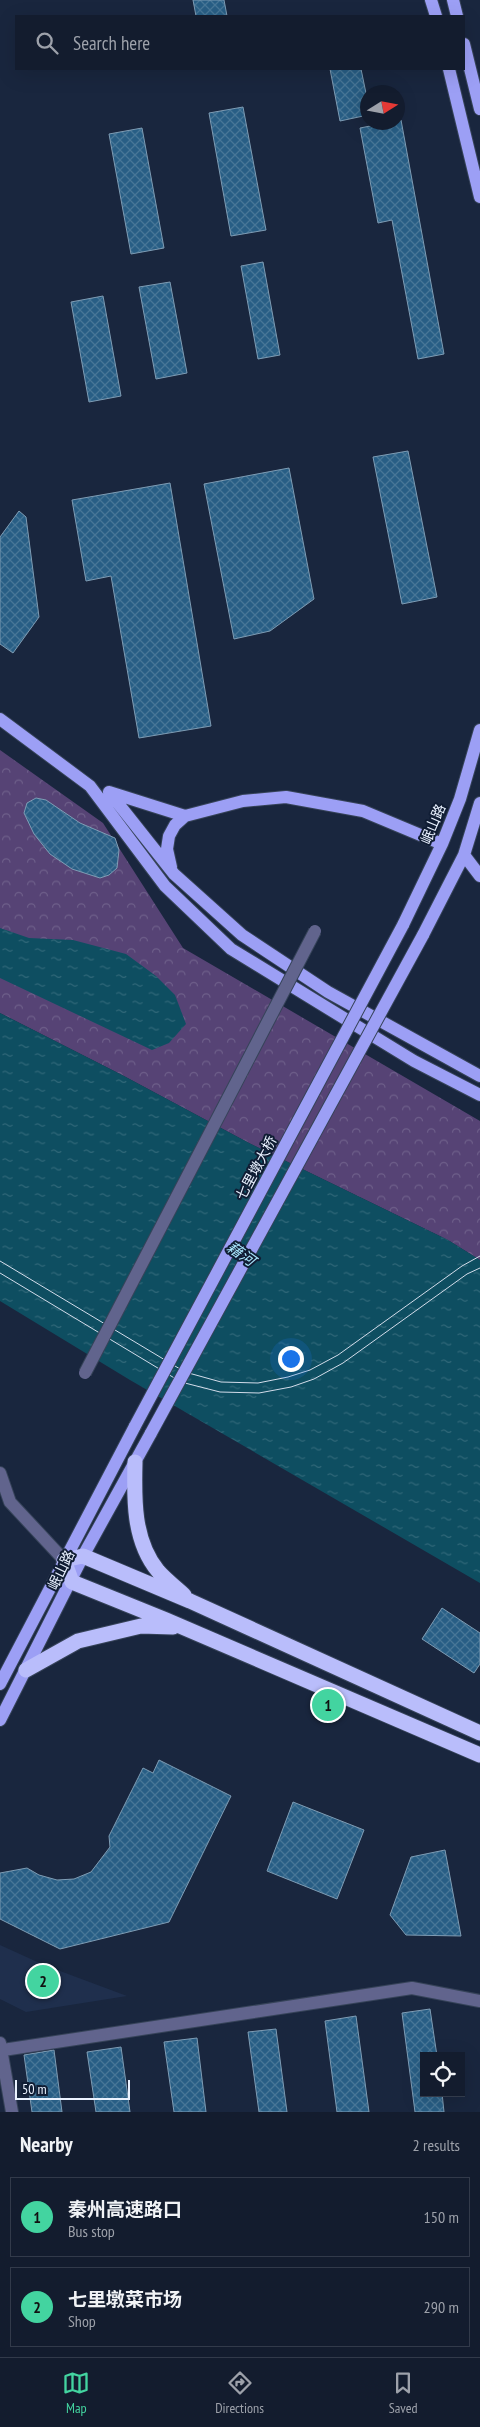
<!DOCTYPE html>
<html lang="en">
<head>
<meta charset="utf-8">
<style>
  body { margin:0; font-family:"PT Sans Narrow","Noto Sans SC",sans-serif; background:#1c2536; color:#f1f3f6 }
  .controls { position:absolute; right:15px; bottom:15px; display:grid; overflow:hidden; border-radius:0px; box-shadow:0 5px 20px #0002 }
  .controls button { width:45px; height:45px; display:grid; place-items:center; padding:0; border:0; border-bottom:1px solid #323a4a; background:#131c2e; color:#f1f3f6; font:25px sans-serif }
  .compass { position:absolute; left:360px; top:85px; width:45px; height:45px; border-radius:50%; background:#131c2e; box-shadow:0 5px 20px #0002; rotate:79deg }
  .scale { position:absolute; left:15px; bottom:12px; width:115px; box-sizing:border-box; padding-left:5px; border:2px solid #eaf2ff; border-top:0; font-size:14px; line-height:18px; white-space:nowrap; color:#eaf2ff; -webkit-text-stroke:4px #101d34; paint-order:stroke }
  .you { position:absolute; left:290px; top:1358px; width:18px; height:18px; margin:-12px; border:4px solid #fff; border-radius:50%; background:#1a73e8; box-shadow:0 0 0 8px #1a73e833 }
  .badge { display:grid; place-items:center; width:32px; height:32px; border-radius:50%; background:#43d4a0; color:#111; font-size:16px; font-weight:700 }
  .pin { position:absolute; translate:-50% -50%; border:2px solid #fff; box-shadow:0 1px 5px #0006 }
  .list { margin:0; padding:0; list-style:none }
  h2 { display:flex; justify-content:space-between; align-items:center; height:65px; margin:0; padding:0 20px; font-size:21px }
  h2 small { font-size:16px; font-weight:400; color:#9da1aa }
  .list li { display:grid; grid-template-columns:32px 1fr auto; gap:15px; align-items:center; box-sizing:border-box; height:80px; margin:0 10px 10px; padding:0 10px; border:1px solid #323a4a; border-radius:0px }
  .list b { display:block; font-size:19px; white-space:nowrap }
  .list p { margin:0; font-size:16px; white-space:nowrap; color:#9da1aa }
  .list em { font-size:16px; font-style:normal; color:#9da1aa }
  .icon { flex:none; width:28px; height:28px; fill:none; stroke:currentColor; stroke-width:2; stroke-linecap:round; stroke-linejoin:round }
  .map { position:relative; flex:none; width:480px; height:2112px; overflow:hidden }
  .search { position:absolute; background:#131c2e; box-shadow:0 5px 20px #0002; left:15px; right:15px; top:15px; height:55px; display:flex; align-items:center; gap:12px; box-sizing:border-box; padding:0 18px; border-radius:0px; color:#9da1aa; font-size:19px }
  .sheet { height:245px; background:#131c2e }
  nav { display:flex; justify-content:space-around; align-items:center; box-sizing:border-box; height:70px; border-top:1px solid #323a4a; background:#131c2e; font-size:14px; color:#9da1aa }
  nav a { display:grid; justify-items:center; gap:2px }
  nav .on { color:#43d4a0 }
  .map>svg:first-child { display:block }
  .built { fill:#1f2f4d }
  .forest { fill:url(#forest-crowns) }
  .water { fill:url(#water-ripples) }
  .building { fill:url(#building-cross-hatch); stroke:#7e9cb4 }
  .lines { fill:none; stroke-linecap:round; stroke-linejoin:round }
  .minor-casing { stroke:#364359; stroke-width:14 }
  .major-casing { stroke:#364359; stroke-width:14 }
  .highway-casing { stroke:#364359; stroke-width:17 }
  .minor { stroke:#61648d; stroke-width:12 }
  .major { stroke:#9c9ff5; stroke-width:12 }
  .highway { stroke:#b9bdfb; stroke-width:15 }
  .tram { stroke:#d3dcea; stroke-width:1 }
  .minor-bridge-casing { stroke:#364359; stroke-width:14; stroke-linecap:butt }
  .major-bridge-casing { stroke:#364359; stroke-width:14; stroke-linecap:butt }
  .minor-bridge { stroke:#61648d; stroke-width:12 }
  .major-bridge { stroke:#9c9ff5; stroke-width:12 }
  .labels { text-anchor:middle; stroke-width:4; stroke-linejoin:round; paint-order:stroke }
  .street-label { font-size:14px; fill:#eaf2ff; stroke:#101d34 }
  .water-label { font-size:15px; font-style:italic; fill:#a9e6fd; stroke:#101d34 }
</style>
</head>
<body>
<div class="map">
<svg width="480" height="2112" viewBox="0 0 480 2112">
  <defs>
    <pattern id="forest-crowns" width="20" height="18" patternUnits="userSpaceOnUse" patternTransform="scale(1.25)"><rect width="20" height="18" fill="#564375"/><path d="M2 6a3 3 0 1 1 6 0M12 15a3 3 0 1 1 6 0" fill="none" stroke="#6e5f8a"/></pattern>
    <pattern id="water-ripples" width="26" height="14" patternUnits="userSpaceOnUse" patternTransform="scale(1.25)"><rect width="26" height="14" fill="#0e4e61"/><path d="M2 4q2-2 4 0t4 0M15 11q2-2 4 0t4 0" fill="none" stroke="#316879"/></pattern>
    <pattern id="building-cross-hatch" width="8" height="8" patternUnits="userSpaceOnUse" patternTransform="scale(1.25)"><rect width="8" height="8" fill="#285e85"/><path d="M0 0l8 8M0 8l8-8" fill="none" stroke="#477697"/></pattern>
  </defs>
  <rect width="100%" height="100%" fill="#19263e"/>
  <!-- built -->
  <path class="built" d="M0,1945L44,1965L127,1996L26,2012L0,1999Z"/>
  <!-- forest -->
  <path class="forest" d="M0,750L103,823L183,948L480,1121V1260L448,1240L249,1143L122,1075L0,1013Z"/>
  <!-- water -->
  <path class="water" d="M0,928L29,938L73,940L126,954L156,976L175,995L186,1024L169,1043L152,1050L0,978Z
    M0,1013L122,1075L249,1143L448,1240L480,1260V1583L130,1380L0,1301Z"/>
  <!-- building -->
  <path class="building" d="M193,0H224L227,16H196Z
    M330,69H361L368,103V115L340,121Z
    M243,107L266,230L231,236L209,113Z
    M401,120L444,354L418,359L392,220L378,223L360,128Z
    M142,128L164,248L131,254L109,134Z
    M263,262L280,355L258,359L241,266Z
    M170,282L187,373L156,379L139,287Z
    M103,296L121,396L89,402L71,302Z
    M408,451L437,597L402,604L373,457Z
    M289,468L314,599L270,631L234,639L204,484Z
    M170,483L211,726L139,738L111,576L86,581L72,500Z
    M19,511L26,517L39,617L13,653L0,644V537Z
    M36,798L46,800L80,823L115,838L119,850L117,868L109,875L100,878L72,869L50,854L34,834L24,813L27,803Z
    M442,1608L480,1633V1664L474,1673L422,1639Z
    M159,1760L231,1796L169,1922L60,1949L0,1919V1873L27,1868L39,1875L57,1880L74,1879L91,1872L110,1847L109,1836L143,1768L153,1773Z
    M293,1802L364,1830L337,1899L267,1871Z
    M445,1850L461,1936L406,1935L390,1915L411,1857Z
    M430,2009L437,2056H424V2093H442L444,2112H415L402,2013Z
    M356,2016L369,2112H337L325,2021Z
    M276,2029L287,2112H259L248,2032Z
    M197,2038L206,2112H174L164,2042Z
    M121,2047L130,2112H96L87,2052Z
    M54,2050L62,2112H32L24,2055Z"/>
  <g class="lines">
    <defs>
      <path id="minor" d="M0,1473L10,1502L64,1560
        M0,2043L12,2112
        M3,2050L412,1988L480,2001"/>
      <path id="major" d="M431,0L436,16
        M453,0L457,16
        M464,44L480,109
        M449,69L480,197
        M0,719L90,786L165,886L231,949L414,1061L480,1095
        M109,792L174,874L242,935L328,992L480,1076
        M109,792L185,816
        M464,855L480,876
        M171,867L167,849L169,836L175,825L185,816L243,801L286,797L363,811L442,844
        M403,925L442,844L460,799L480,730
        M423,935L464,855L480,803
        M0,1684L135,1426
        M0,1720L83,1556L151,1433"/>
      <path id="highway" d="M135,1462C134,1498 133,1541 158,1571C165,1579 175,1587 184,1595
        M26,1670L78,1641L141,1626L173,1627
        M480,1733L190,1601L83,1556L64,1560L72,1582L166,1620L480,1755"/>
    </defs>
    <!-- minor casing -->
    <use href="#minor" class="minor-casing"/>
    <!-- major casing -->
    <use href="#major" class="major-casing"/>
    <!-- highway casing -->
    <use href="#highway" class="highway-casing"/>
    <!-- minor -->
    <use href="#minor" class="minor"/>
    <!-- major -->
    <use href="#major" class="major"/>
    <!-- highway -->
    <use href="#highway" class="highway"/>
    <!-- tram -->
    <path class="tram" d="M0,1261L185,1372L221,1382L258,1383L288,1377L310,1370L338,1355L462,1266L480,1256
      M0,1273L181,1382L220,1392L259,1393L291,1387L314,1379L343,1363L467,1274L480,1268"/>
    <defs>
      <path id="minor-bridge" d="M85,1373L315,931"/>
      <path id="major-bridge" d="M135,1426L403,925
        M151,1433L423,935"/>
    </defs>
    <!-- minor-bridge casing -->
    <use href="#minor-bridge" class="minor-bridge-casing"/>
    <!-- major-bridge casing -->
    <use href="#major-bridge" class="major-bridge-casing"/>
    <!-- minor-bridge -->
    <use href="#minor-bridge" class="minor-bridge"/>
    <!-- major-bridge -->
    <use href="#major-bridge" class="major-bridge"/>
  </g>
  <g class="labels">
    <!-- street labels -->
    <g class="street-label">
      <text transform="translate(433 824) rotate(-67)" y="5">岷山路</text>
      <text transform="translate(256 1168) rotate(-62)" y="5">七里墩大桥</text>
      <text transform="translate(61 1570) rotate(-64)" y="5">岷山路</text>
    </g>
    <!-- water labels -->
    <g class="water-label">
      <text transform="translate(241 1254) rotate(35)" y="5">藉河</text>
    </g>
  </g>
</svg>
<div class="controls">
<button><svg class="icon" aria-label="locate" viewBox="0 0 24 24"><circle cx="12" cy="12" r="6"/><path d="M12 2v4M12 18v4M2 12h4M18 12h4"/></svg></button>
</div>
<svg class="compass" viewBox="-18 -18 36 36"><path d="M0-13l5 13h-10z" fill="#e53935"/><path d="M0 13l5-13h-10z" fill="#9da1aa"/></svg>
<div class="scale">50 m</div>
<div class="you"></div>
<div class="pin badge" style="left:328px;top:1705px">1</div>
<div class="pin badge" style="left:43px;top:1981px">2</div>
<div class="search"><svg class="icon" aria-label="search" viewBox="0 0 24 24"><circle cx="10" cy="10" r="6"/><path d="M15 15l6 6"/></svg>Search here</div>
</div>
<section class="sheet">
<h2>Nearby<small>2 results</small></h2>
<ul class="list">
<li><span class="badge">1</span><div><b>秦州高速路口</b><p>Bus stop</p></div><em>150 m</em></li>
<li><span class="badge">2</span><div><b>七里墩菜市场</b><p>Shop</p></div><em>290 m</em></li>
</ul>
</section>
<nav>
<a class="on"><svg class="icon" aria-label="map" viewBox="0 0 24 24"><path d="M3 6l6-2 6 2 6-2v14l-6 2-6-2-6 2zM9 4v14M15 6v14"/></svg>Map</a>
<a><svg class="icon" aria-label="directions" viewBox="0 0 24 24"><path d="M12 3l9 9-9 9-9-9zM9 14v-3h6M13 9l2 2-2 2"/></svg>Directions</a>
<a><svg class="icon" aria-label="saved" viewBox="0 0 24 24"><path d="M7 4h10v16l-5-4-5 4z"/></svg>Saved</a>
</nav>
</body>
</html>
